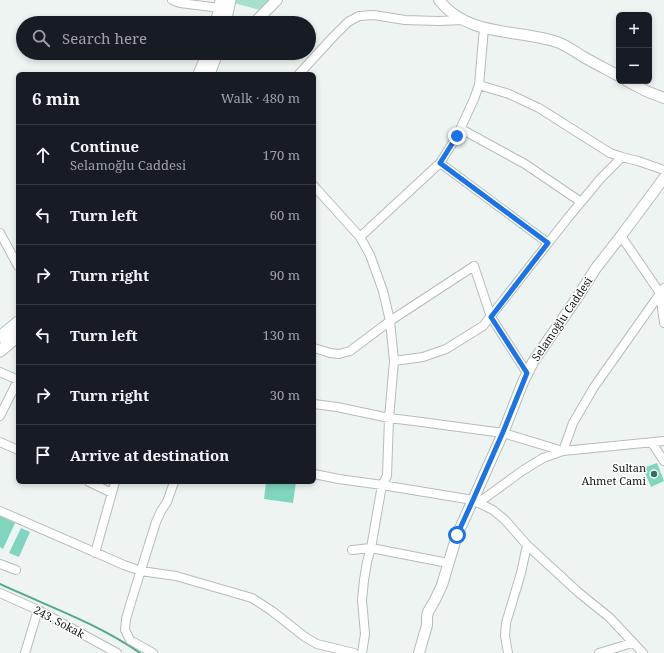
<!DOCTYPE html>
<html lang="en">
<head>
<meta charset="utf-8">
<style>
  body { margin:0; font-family:"Noto Serif",serif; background:#20242c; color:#f1f3f6 }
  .controls { position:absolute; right:12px; top:12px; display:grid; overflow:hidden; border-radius:6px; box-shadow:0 2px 6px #0003 }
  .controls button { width:36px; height:36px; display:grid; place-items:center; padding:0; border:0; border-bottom:1px solid #363941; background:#171b24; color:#f1f3f6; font:20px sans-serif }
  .stop { position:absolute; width:12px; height:12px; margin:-9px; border:3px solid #1a73e8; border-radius:50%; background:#fff }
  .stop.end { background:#1a73e8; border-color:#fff; box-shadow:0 1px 4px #0008 }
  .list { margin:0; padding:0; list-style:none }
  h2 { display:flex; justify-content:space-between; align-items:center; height:52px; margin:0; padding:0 16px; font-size:17px }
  h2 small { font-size:13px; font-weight:400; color:#9ea1a6 }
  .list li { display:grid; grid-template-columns:26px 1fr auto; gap:12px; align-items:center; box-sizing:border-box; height:60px; padding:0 16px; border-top:1px solid #363941 }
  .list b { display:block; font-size:15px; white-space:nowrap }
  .list p { margin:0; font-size:13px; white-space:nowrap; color:#9ea1a6 }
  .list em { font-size:13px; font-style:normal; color:#9ea1a6 }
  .icon { flex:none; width:22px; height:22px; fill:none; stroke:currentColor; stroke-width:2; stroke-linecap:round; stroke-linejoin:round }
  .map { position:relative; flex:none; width:664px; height:653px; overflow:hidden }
  .search { position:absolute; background:#171b24; box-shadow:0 2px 6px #0003; left:16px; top:16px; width:300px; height:44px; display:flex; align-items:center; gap:10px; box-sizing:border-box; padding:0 14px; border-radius:22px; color:#9ea1a6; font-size:15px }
  .panel { position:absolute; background:#171b24; box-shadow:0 2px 6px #0003; left:16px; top:72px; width:300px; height:412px; border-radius:6px }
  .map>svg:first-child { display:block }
  .green { fill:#a6dfce }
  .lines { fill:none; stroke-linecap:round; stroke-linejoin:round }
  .stream { stroke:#53a892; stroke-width:2 }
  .building { fill:#80d5be }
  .minor-casing { stroke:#b7bcba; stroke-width:10 }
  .tertiary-casing { stroke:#b7bcba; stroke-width:12 }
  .secondary-casing { stroke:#b7bcba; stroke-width:13 }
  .minor { stroke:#fff; stroke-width:8 }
  .tertiary { stroke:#fff; stroke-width:10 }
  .secondary { stroke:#fff; stroke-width:11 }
  .route { stroke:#1a73e8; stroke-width:5 }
  .poi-dot { fill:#2f7060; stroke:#fff; stroke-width:1.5 }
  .labels { text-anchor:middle; stroke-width:3; stroke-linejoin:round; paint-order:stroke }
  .street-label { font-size:11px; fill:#131515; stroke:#fff }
  .poi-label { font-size:11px; fill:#131515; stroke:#fff; text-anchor:end }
</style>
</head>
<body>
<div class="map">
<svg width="664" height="653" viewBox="0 0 664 653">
  <rect width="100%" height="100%" fill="#eef4f2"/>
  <!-- green -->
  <path class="green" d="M235,0H269L260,10L234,3Z"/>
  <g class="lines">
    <!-- stream -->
    <path class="stream" d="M0,584C47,606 97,623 140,653"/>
  </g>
  <!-- building -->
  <path class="building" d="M657,463L664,481L651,487L643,468Z
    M266,482H296L293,503L264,499Z
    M0,516L15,523L3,549L0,547Z
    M21,528L30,532L19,557L9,553Z"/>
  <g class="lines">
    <defs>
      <path id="minor" d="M172,0L180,3L220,8
        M299,74L333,37L348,22L359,16L374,15L405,20L439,21L463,20
        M479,85L509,94L539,108L610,153L622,157L638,161L664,170
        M461,129L525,164L581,202
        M440,163L548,243
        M314,186L360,237L370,255L383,291L390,321L394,361L389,418L387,476L382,485L371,548L367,562L364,580L362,600L365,634L362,653
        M0,233L18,266
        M621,236L660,293L664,323
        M360,237L440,163L457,136L474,99L479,85L484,28
        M314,348L330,353L339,354L350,351L390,321L474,266L491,317L527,373
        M394,361L423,357L446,349L483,326L567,219L601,178L622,157
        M0,372L18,380
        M314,404L337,407L389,418L414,421L503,433L563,451L573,423L594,387L664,288
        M0,416L18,380
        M0,442L18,450
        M652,443L664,461
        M314,474L339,479L382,485L473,500L493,510L505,520L527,545L578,592L609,617L643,653
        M89,482L112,493
        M478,503L522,471L543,458L563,451L664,441
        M0,511L124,565L141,571L176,576L252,598L272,611L305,637L317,644L354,653
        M352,550L371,548L448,563
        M95,553L115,482
        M0,564L16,570
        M0,593L38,610L117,653
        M25,653L38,610
        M153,653L130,640L125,630L126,619L131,602L156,522L161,511L167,502L174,482
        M508,653L505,636L506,623L521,573L527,545
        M599,653L632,643"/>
      <path id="tertiary" d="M439,0C467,37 518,29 557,42C566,45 574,51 582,56C594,63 606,69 619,76
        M254,23L277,0
        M627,81L646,91L664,98
        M419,653L427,625V617L428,612L435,600L442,585L457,535L473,500L503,433L523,382L533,362L577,298L596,268L621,236L664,178"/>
      <path id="secondary" d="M216,23L220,8L221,0
        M225,23L230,0
        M199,74L208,53
        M209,74L217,53
        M0,337L18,322
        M0,351L18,336"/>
    </defs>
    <!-- minor casing -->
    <use href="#minor" class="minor-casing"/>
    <!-- tertiary casing -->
    <use href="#tertiary" class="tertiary-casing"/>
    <!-- secondary casing -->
    <use href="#secondary" class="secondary-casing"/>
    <!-- minor -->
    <use href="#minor" class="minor"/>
    <!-- tertiary -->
    <use href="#tertiary" class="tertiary"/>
    <!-- secondary -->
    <use href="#secondary" class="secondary"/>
  </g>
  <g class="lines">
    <!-- route -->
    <path class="route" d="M457,136L440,163L548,243L491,317L527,373L503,432L473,500L457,535"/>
  </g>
  <!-- markers -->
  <circle class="poi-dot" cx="654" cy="474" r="4"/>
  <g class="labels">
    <!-- street labels -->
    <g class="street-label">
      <text transform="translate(562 319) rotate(-56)" y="4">Selamoğlu Caddesi</text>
      <text transform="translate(59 622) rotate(28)" y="4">243. Sokak</text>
    </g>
    <!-- poi labels -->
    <g class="poi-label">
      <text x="646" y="472">Sultan<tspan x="646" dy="13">Ahmet Cami</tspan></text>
    </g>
  </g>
</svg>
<div class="controls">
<button>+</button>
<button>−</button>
</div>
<div class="stop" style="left:457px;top:535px"></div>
<div class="stop end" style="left:457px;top:136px"></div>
<div class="search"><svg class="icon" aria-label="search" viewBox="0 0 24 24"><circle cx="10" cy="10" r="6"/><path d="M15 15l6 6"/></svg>Search here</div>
<section class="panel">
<h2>6 min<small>Walk · 480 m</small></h2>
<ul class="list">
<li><svg class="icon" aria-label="ahead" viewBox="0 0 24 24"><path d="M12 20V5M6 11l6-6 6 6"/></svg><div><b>Continue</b><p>Selamoğlu Caddesi</p></div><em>170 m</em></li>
<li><svg class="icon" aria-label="left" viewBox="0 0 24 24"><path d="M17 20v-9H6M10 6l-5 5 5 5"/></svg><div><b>Turn left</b></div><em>60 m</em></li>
<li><svg class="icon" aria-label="right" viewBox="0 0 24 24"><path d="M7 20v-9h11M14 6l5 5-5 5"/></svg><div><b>Turn right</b></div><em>90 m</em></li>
<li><svg class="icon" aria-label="left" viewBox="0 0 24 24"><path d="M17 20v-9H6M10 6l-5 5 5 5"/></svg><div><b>Turn left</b></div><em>130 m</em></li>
<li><svg class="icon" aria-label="right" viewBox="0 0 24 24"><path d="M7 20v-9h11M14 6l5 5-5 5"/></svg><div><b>Turn right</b></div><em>30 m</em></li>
<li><svg class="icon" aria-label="arrive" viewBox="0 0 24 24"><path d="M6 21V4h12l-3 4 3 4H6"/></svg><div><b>Arrive at destination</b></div></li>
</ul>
</section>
</div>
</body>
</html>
